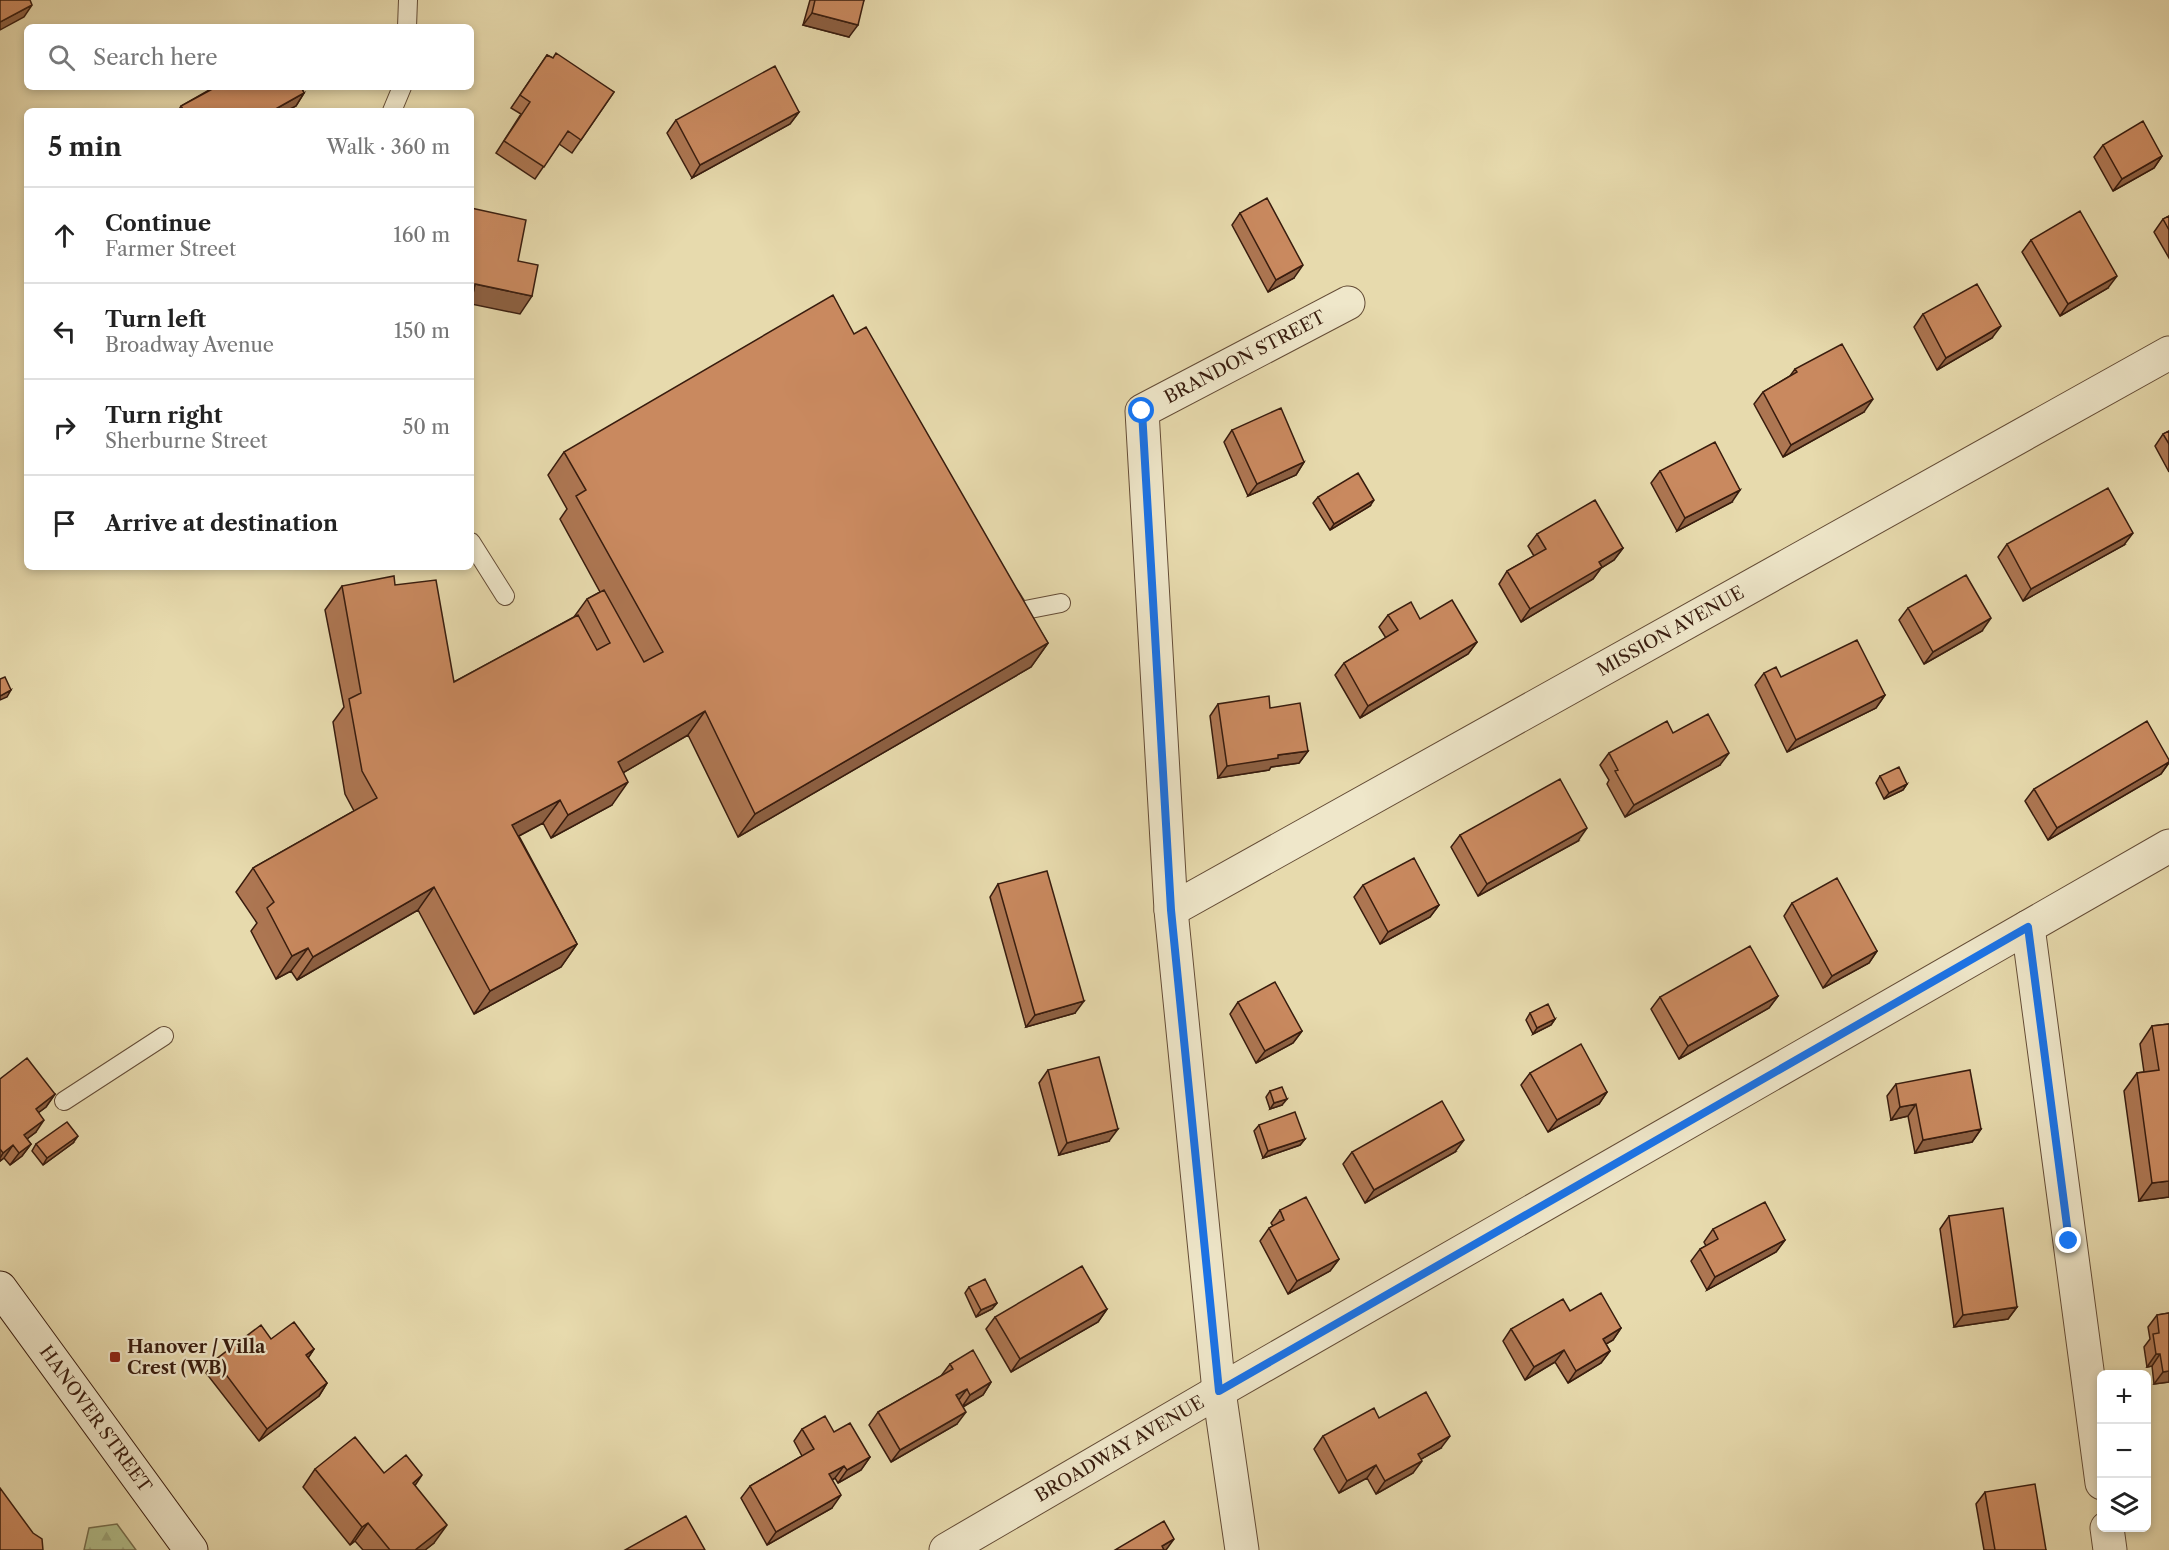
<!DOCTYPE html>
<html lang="en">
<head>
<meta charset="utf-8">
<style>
  body { margin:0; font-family:"Libre Caslon Text",serif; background:#f2f2f2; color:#222 }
  .controls { position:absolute; right:18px; bottom:18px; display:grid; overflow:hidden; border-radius:9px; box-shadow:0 3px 9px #0003 }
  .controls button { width:54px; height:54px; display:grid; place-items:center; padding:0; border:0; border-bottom:2px solid #e0e0e0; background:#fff; color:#222; font:30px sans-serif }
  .stop { position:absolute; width:18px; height:18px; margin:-14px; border:4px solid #1a73e8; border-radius:50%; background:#fff }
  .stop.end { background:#1a73e8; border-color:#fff; box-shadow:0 2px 6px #0008 }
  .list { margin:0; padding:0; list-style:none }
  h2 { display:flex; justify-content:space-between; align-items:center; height:78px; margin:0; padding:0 24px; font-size:26px }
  h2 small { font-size:20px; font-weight:400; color:#767676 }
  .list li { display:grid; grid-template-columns:39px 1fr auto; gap:18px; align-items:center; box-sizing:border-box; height:96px; padding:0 24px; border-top:2px solid #e0e0e0 }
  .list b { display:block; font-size:22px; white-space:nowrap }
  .list p { margin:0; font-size:20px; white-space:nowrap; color:#767676 }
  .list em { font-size:20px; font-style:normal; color:#767676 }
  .icon { flex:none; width:33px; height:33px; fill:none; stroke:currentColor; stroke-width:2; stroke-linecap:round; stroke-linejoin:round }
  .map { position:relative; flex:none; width:2169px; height:1550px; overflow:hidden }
  .search { position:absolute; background:#fff; box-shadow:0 3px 9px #0003; left:24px; top:24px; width:450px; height:66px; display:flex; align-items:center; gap:15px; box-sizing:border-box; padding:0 21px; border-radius:9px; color:#767676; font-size:22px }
  .panel { position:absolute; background:#fff; box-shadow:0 3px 9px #0003; left:24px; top:108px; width:450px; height:462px; border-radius:9px }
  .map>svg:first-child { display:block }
  .forest { fill:url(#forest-firs); stroke:#766e4d; stroke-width:1.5 }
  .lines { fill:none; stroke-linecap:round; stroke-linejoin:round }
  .service-casing { stroke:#644c36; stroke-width:20 }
  .minor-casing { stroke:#644c36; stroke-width:35 }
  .secondary-casing { stroke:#381c0e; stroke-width:35 }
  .service { stroke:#efe7ca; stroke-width:18 }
  .minor { stroke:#efe7ca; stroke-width:33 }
  .secondary { stroke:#efe7ca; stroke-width:33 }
  .wall { fill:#ad7652; stroke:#381c0e; stroke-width:1.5 }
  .shaded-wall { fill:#8d6042; stroke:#381c0e; stroke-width:1.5 }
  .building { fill:#c9895f; stroke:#381c0e; stroke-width:1.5 }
  .route { stroke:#1a73e8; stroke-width:8 }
  .poi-dot { fill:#8f2418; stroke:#efe7ca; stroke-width:2 }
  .labels { text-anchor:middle; stroke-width:4.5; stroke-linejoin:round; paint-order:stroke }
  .street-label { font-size:18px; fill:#381c0e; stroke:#efe7ca }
  .poi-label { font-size:18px; font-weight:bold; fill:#381c0e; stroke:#efe7ca; text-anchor:start }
</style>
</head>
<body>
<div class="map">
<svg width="2169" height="1550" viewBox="0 0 2169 1550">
  <defs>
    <pattern id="forest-firs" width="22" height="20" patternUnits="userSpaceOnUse" patternTransform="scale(1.5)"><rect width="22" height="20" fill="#b3c08c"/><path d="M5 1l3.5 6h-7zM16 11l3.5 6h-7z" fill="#9ba478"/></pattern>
  </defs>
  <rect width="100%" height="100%" fill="#e7daad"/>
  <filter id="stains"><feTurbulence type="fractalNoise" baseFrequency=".00333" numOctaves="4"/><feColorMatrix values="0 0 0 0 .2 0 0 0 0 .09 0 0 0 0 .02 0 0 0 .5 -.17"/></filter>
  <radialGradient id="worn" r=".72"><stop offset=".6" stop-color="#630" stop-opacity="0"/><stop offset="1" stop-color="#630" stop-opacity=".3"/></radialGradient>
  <!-- forest -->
  <path class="forest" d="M117,1524L136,1550H84L89,1528Z"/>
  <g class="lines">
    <defs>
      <path id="service" d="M407,27L408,0
        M392,111L402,87
        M471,542L505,596
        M1011,597L1020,611L1061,603
        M64,1101L164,1036"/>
      <g id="minor">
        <path id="s1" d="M1171,910L2169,353"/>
        <path d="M2028,927L2102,1483"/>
        <path d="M2107,1528L2110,1550"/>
        <path id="s2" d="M946,1550L1219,1391L2169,846"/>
        <path id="s3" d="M1242,1550L1219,1391L1171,910L1142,411L1348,303"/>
      </g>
      <g id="secondary">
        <path id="s4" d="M0,1288L191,1550"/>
      </g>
    </defs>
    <!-- service casing -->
    <use href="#service" class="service-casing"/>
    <!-- minor casing -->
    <use href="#minor" class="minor-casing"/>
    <!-- secondary casing -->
    <use href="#secondary" class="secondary-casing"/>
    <!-- service -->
    <use href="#service" class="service"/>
    <!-- minor -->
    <use href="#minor" class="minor"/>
    <!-- secondary -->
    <use href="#secondary" class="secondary"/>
  </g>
  <!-- wall -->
  <path class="wall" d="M810,0H864L849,37L803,25Z
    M547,55L614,92L572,153L559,144L535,179L496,153L521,114L511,108Z
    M210,87H301L304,93L296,106L286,111H178L181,106L211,89Z
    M799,112L790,124L692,178L667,133L676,120Z
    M2103,145L2162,156L2154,168L2113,191L2094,157Z
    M1240,213L1294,278L1268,292L1232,225Z
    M2169,216V258L2154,232L2163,219Z
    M2031,240L2108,288L2060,316L2022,252Z
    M1923,314L1992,338L1937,370L1914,327Z
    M854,334L1048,643L1031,667L738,837L688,735L624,772L612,805L551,838L543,823L519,836L577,944L561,967L474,1014L418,910L297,980L291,971L276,979L251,931L257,923L236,892L253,868L354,811L345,794L333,722L344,707L325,610L342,586L395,585L454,682L574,617L587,599L600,592L560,519L567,509L548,475L564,452Z
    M1795,369L1864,412L1783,457L1754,404L1763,392L1790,376Z
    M1232,430L1304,462L1296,475L1248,496L1224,442Z
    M2169,431V472L2155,446L2163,434Z
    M1660,471L1732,502L1677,531L1651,483Z
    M1318,497L1370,506L1330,530L1313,503Z
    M1537,534L1623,548L1614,560L1601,568L1593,579L1521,622L1499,584L1507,571L1534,556L1528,546Z
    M2007,544L2124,545L2023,601L1998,557Z
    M1908,608L1982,631L1924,664L1899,620Z
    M1388,615L1420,619L1477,642L1468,654L1360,718L1335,675L1344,663L1386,638L1379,627Z
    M1764,673L1781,677L1885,695L1876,708L1787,752L1755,685Z
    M1218,704L1270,708L1308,751L1299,763L1271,767L1269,770L1218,778L1210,716Z
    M1673,733L1720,765L1625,817L1607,784L1609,780L1600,765L1609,753Z
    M2169,760V763L2161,774L2048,840L2025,801L2034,789Z
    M1880,776L1907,784L1903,790L1884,799L1876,783Z
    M1460,835L1578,841L1478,896L1451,847Z
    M998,884L1075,1013L1026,1027L990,897Z
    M1363,885L1439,905L1430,917L1380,944L1354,897Z
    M1792,903L1877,951L1869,963L1823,988L1784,916Z
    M1778,996L1769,1008L1679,1059L1651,1009L1660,997Z
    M1238,1002L1302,1031L1293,1043L1256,1063L1230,1014Z
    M1530,1013L1555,1019L1551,1025L1533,1034L1526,1020Z
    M2169,1024V1197L2139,1201L2124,1091L2137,1073L2144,1072L2140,1044L2152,1026Z
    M1048,1070L1109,1141L1059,1155L1039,1083Z
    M1530,1073L1607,1092L1599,1104L1548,1132L1521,1085Z
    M0,1079L55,1094L46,1107L38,1113L36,1132L27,1139L31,1144L22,1156L10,1165L4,1158L0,1161Z
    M1896,1084L1981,1129L1972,1142L1915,1153L1908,1116L1891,1120L1887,1096Z
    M1270,1091L1282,1105L1270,1109L1266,1097Z
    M1259,1125L1305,1139L1300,1145L1263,1158L1254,1131Z
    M73,1143L43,1165L32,1151L36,1144Z
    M1352,1152H1455L1365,1203L1343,1164Z
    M1280,1210L1339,1259L1330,1271L1288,1294L1260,1241L1269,1228L1273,1226L1271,1223Z
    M1949,1216L2017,1307L2008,1319L1954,1327L1940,1229Z
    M1713,1229L1785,1240L1776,1252L1707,1290L1691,1261L1700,1249L1706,1246L1704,1242Z
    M969,1287L997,1303L992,1309L976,1317L965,1293Z
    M1107,1309L1098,1322L1011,1372L986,1329L995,1317Z
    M1570,1311L1621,1328L1613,1340L1606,1344L1610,1351L1601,1363L1568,1383L1555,1362L1525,1380L1503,1341L1511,1329Z
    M2169,1313V1382L2154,1384L2152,1366L2147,1367L2144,1347L2150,1339L2148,1327L2157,1315Z
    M271,1339L314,1349L308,1358L327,1383L319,1396L259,1441L206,1373L215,1360Z
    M950,1364L991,1382L983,1395L963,1407L957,1424L891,1462L869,1425L878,1412L941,1376Z
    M1379,1418L1441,1448L1421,1459L1413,1473L1376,1494L1367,1478L1339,1493L1314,1449L1323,1436Z
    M802,1429L834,1432L870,1457L861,1470L838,1483L835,1478L832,1480V1508L767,1545L741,1498L750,1486L802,1456L794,1441Z
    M315,1469L384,1473L415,1485L434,1543L425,1550H363L355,1541L350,1545L303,1487Z
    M1985,1492L2046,1550H1984L1976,1504Z"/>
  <!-- shaded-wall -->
  <path class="shaded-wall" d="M32,5L24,17L0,30V22Z
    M812,13L858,25L849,37L803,25Z
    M304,93L296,106L286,111H272Z
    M799,112L790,124L692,178L700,165Z
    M2162,156L2154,168L2113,191L2122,179Z
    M1303,265L1294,278L1268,292L1276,280Z
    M2117,276L2108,288L2060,316L2068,304Z
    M475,284L532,296L520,314L471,304Z
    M2001,326L1992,338L1937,370L1946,358Z
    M1873,399L1864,412L1783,457L1791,445Z
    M1304,462L1296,475L1248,496L1257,484Z
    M1740,490L1732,502L1677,531L1685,518Z
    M1374,500L1370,506L1330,530L1334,524Z
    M2133,533L2124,545L2023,601L2031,589Z
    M1623,548L1614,560L1601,568L1593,579L1521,622L1530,609L1599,562Z
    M1991,618L1982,631L1924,664L1933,652Z
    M1477,642L1468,654L1360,718L1368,706Z
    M1048,643L1031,667L738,837L755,814Z
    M11,690L7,697L0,700V696Z
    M1885,695L1876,708L1787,752L1796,740Z
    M705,711L688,735L602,785L618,762Z
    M1308,751L1299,763L1271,767L1269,770L1218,778L1227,766L1278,755Z
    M1729,753L1720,765L1625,817L1634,805Z
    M2169,762L2161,774L2048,840L2057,828Z
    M628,782L612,805L551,838L568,815Z
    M1907,784L1903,790L1884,799L1889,793Z
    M560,800L543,823L496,848L512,825Z
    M1587,828L1578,841L1478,896L1487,884Z
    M434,887L418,910L297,980L313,957Z
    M1439,905L1430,917L1380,944L1388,932Z
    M577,944L561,967L474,1014L490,991Z
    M308,948L291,971L276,979L292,956Z
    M1877,951L1869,963L1823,988L1832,976Z
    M1778,996L1769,1008L1679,1059L1688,1046Z
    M1084,1001L1075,1013L1026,1027L1035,1015Z
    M1555,1019L1551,1025L1533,1034L1537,1028Z
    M1302,1031L1293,1043L1256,1063L1265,1051Z
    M1607,1092L1599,1104L1548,1132L1557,1120Z
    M55,1094L46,1107L27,1121L36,1109Z
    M1287,1099L1282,1105L1270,1109L1274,1103Z
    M1916,1104L1908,1116L1891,1120L1900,1107Z
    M44,1120L36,1132L15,1148L24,1135Z
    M1118,1129L1109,1141L1059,1155L1067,1143Z
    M1981,1129L1972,1142L1915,1153L1923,1140Z
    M78,1136L73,1143L43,1165L47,1158Z
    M1305,1139L1300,1145L1263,1158L1268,1151Z
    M1464,1140L1455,1152L1365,1203L1374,1190Z
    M31,1144L22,1156L10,1165L19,1153Z
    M13,1145L4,1158L0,1161V1158L3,1153Z
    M2169,1181V1197L2139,1201L2152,1183Z
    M1785,1240L1776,1252L1707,1290L1715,1277Z
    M1339,1259L1330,1271L1288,1294L1297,1281Z
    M997,1303L992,1309L976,1317L981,1310Z
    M2017,1307L2008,1319L1954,1327L1963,1315Z
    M1107,1309L1098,1322L1011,1372L1020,1359Z
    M1621,1328L1613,1340L1594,1351L1603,1339Z
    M314,1349L306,1361V1355Z
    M1564,1350L1555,1362L1525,1380L1534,1367Z
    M1610,1351L1601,1363L1568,1383L1576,1371Z
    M2156,1354H2160L2152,1366L2147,1367Z
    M2169,1371V1382L2154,1384L2163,1372Z
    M991,1382L983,1395L962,1407L970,1395Z
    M327,1383L319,1396L259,1441L267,1429Z
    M967,1389L958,1401L956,1395Z
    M966,1412L957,1424L891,1462L900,1450Z
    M1450,1436L1441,1448L1409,1466L1418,1454Z
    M870,1457L861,1470L838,1483L847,1470Z
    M1422,1461L1413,1473L1376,1494L1385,1481Z
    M1376,1465L1367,1478L1339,1493L1347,1481Z
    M844,1466L835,1478L821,1487L829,1474Z
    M422,1475L410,1493L413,1483Z
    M841,1495L832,1508L767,1545L776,1532Z
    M368,1523L355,1541L350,1545L362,1527Z
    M447,1525L434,1543L425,1550H415Z
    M1174,1539L1166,1550H1159L1162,1546Z"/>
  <!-- building -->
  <path class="building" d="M0,0H30L32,5L0,22Z
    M815,0H864L858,25L812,13Z
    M556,53L614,92L581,140L568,131L544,167L504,141L530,102L520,95L547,55L553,58Z
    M775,66L799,112L700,165L676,120Z
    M216,87H301L304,93L272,111H184L181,106Z
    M2143,121L2162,156L2122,179L2103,145Z
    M1267,198L1303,265L1276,280L1240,213Z
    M471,208L526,220L518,261L538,265L532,296L475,284L471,302Z
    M2080,211L2117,276L2068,304L2031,240Z
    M2169,216V230L2163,219Z
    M1977,284L2001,326L1946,358L1923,314Z
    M833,295L854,334L866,327L1048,643L755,814L705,711L618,762L628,782L568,815L560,800L512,825L577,944L490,991L434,887L313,957L308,948L292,956L267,908L274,902L253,868L377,798L362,771L349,699L361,693L342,586L394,576L395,585L436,580L454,682L578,615L597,650L610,643L587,599L604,590L644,662L663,652L576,496L586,490L564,452Z
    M1842,344L1873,399L1791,445L1763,392L1797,372L1795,369Z
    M1281,408L1304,462L1257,484L1232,430Z
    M2169,431V444L2163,434Z
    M1715,442L1740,490L1685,518L1660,471Z
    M1358,473L1374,500L1334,524L1318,497Z
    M2108,488L2133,533L2031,589L2007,544Z
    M1595,500L1623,548L1599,562L1602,567L1530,609L1507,571L1546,549L1537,534Z
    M1966,575L1991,618L1933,652L1908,608Z
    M1452,600L1477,642L1368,706L1344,663L1398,630L1388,615L1411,602L1420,619Z
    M1857,640L1885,695L1796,740L1764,673L1776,667L1781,677Z
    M5,677L11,690L0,696V679Z
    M1269,696L1270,708L1300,703L1308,751L1278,755V758L1227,766L1218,704Z
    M1708,714L1729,753L1634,805L1615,771L1618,770L1609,753L1667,721L1673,733Z
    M2147,721L2169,760V762L2057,828L2034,789Z
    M1899,767L1907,784L1889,793L1880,776Z
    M1560,779L1587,828L1487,884L1460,835Z
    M1414,858L1439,905L1388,932L1363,885Z
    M1047,871L1084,1001L1035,1015L998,884Z
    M1837,878L1877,951L1832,976L1792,903Z
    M1750,946L1778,996L1688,1046L1660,997Z
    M1275,982L1302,1031L1265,1051L1238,1002Z
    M1548,1004L1555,1019L1537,1028L1530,1013Z
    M2169,1024V1181L2152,1183L2137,1073L2159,1070L2152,1026Z
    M1581,1044L1607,1092L1557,1120L1530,1073Z
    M1099,1057L1118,1129L1067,1143L1048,1070Z
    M27,1058L55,1094L36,1109L44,1120L24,1135L31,1144L19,1153L13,1145L3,1153L0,1149V1079Z
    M1970,1070L1981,1129L1923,1140L1916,1104L1900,1107L1896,1084Z
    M1282,1087L1287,1099L1274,1103L1270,1091Z
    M1442,1101L1464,1140L1374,1190L1352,1152Z
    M1295,1112L1305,1139L1268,1151L1259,1125Z
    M67,1122L78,1136L47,1158L36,1144Z
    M1306,1197L1339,1259L1297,1281L1269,1228L1284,1220L1280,1210Z
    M1765,1202L1785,1240L1715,1277L1700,1249L1718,1239L1713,1229Z
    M2003,1208L2017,1307L1963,1315L1949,1216Z
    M1082,1266L1107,1309L1020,1359L995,1317Z
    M985,1279L997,1303L981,1310L969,1287Z
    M1601,1293L1621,1328L1603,1339L1610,1351L1576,1371L1564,1350L1534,1367L1511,1329L1563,1299L1570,1311Z
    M2169,1313V1371L2163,1372L2160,1354H2156L2153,1334L2159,1333L2157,1315Z
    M294,1322L314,1349L306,1355L327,1383L267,1429L215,1360L261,1325L271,1339Z
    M973,1350L991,1382L970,1395L967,1389L956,1395L966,1412L900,1450L878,1412L953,1369L950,1364Z
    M1426,1392L1450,1436L1418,1454L1422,1461L1385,1481L1376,1465L1347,1481L1323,1436L1374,1408L1379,1418Z
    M825,1416L834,1432L850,1423L870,1457L847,1470L844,1466L829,1474L841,1495L776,1532L750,1486L814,1449L802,1429Z
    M355,1437L384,1473L406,1455L422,1475L413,1483L447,1525L415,1550H390L368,1523L362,1527L315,1469Z
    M2035,1484L2046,1550H1995L1985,1492Z
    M0,1488L33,1533L42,1539L43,1550H0Z
    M686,1516L705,1550H625Z
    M1164,1521L1174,1539L1162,1546L1164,1550H1115Z"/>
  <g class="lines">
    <!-- route -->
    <path class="route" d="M1142,411L1171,910L1219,1391L2028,927L2069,1241"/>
  </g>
  <!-- markers -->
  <rect class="poi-dot" x="109" y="1351" width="12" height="12" rx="3"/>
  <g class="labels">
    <!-- street labels -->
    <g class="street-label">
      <text dy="6" stroke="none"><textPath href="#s3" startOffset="1260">BRANDON STREET</textPath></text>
      <text dy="6" stroke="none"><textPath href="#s1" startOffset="572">MISSION AVENUE</textPath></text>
      <text dy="6" stroke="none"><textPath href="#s4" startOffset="162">HANOVER STREET</textPath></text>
      <text dy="6" stroke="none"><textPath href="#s2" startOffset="201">BROADWAY AVENUE</textPath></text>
    </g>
    <!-- poi labels -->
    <g class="poi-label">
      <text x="127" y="1353">Hanover / Villa<tspan x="127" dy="21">Crest (WB)</tspan></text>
    </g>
  </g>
  <rect width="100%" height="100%" filter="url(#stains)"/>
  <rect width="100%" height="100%" fill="url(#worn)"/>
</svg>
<div class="controls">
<button>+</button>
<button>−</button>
<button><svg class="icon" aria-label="layers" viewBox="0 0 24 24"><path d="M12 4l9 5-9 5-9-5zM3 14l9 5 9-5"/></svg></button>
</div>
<div class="stop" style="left:1142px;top:411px"></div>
<div class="stop end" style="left:2069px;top:1241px"></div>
<div class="search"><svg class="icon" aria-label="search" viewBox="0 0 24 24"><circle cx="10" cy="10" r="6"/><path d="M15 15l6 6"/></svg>Search here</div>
<section class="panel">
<h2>5 min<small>Walk · 360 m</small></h2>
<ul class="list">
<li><svg class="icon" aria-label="ahead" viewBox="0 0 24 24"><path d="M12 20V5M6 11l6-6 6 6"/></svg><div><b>Continue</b><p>Farmer Street</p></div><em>160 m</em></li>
<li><svg class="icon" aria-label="left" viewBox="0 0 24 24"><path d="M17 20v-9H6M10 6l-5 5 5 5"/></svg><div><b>Turn left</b><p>Broadway Avenue</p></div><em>150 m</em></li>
<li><svg class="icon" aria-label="right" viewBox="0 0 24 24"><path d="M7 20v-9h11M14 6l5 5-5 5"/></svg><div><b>Turn right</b><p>Sherburne Street</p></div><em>50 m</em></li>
<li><svg class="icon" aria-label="arrive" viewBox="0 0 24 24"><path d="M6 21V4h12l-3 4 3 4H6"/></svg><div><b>Arrive at destination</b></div></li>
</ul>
</section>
</div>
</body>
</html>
